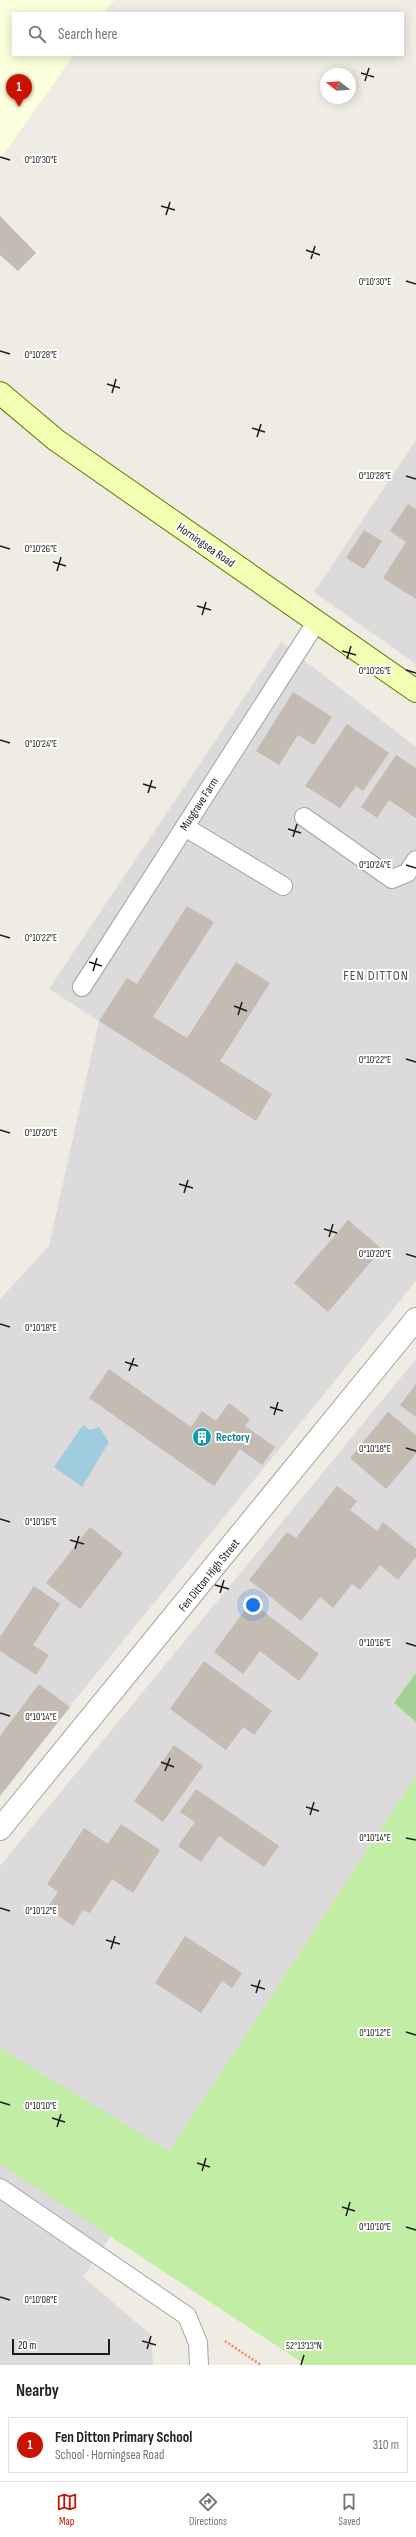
<!DOCTYPE html>
<html lang="en">
<head>
<meta charset="utf-8">
<style>
  body { margin:0; font-family:"Sofia Sans Condensed",sans-serif; background:#f2f2f2; color:#202124 }
  .compass { position:absolute; left:320px; top:68px; width:36px; height:36px; border-radius:50%; background:#fff; box-shadow:0 2px 10px #0003; rotate:287deg }
  .scale { position:absolute; left:12px; bottom:10px; width:98px; box-sizing:border-box; padding-left:4px; border:2px solid #1d1d1d; border-top:0; font-size:11px; line-height:14px; white-space:nowrap; color:#1d1d1d; -webkit-text-stroke:3px #fff; paint-order:stroke }
  .you { position:absolute; left:253px; top:1605px; width:14px; height:14px; margin:-10px; border:3px solid #fff; border-radius:50%; background:#1a73e8; box-shadow:0 0 0 6px #1a73e833 }
  .badge { display:grid; place-items:center; width:26px; height:26px; border-radius:50%; background:#cb1200; color:#fff; font-size:13px; font-weight:700 }
  .pin { position:absolute; translate:-50% -33px; filter:drop-shadow(0 1px 2px #0008) }
  .pin::after { content:''; position:absolute; top:21px; width:14px; height:12px; background:inherit; clip-path:polygon(0 0,100% 0,50% 100%) }
  .list { margin:0; padding:0; list-style:none }
  h2 { display:flex; justify-content:space-between; align-items:center; height:52px; margin:0; padding:0 16px; font-size:17px }
  h2 small { font-size:13px; font-weight:400; color:#757577 }
  .list li { display:grid; grid-template-columns:26px 1fr auto; gap:12px; align-items:center; box-sizing:border-box; height:56px; margin:0 8px 8px; padding:0 8px; border:1px solid #e0e0e0; border-radius:0px }
  .list b { display:block; font-size:15px; white-space:nowrap }
  .list p { margin:0; font-size:13px; white-space:nowrap; color:#757577 }
  .list em { font-size:13px; font-style:normal; color:#757577 }
  .icon { flex:none; width:22px; height:22px; fill:none; stroke:currentColor; stroke-width:2; stroke-linecap:round; stroke-linejoin:round }
  .map { position:relative; flex:none; width:416px; height:2365px; overflow:hidden }
  .search { position:absolute; background:#fff; box-shadow:0 2px 10px #0003; left:12px; right:12px; top:12px; height:44px; display:flex; align-items:center; gap:10px; box-sizing:border-box; padding:0 14px; border-radius:0px; color:#757577; font-size:15px }
  .sheet { height:116px; background:#fff }
  nav { display:flex; justify-content:space-around; align-items:center; box-sizing:border-box; height:56px; border-top:1px solid #e0e0e0; background:#fff; font-size:11px; color:#757577 }
  nav a { display:grid; justify-items:center; gap:2px }
  nav .on { color:#cb1200 }
  .map>svg:first-child { display:block }
  .residential { fill:#dcdada }
  .education { fill:#fcffdc }
  .grass { fill:#c2eda5 }
  .forest { fill:#a1d194 }
  .water { fill:#a0cce0 }
  .building { fill:#c4bbb2 }
  .lines { fill:none; stroke-linecap:round; stroke-linejoin:round }
  .lane-casing { stroke:#a4a4a4; stroke-width:20 }
  .street-casing { stroke:#a4a4a4; stroke-width:24 }
  .secondary-casing { stroke:#617900; stroke-width:24 }
  .path { stroke:#ff8164; stroke-width:2.5; stroke-dasharray:2 2; stroke-linecap:butt }
  .lane { stroke:#fff; stroke-width:18 }
  .street { stroke:#fff; stroke-width:22 }
  .secondary { stroke:#f3feb2; stroke-width:22 }
  .ticks { fill:none; stroke:#1d1d1d; stroke-width:1.5 }
  .labels { text-anchor:middle; stroke-width:4; stroke-linejoin:round; paint-order:stroke }
  .street-label { font-size:12px; fill:#1d1d1d; stroke:#fff }
  .culture-label { font-size:12px; font-weight:bold; fill:#0d838f; stroke:#fff; text-anchor:start }
  .quarter-label { font-size:14px; letter-spacing:1px; fill:#505050; stroke:#fff }
  .ticks-label { font-size:10px; text-anchor:middle; fill:#1d1d1d; stroke:#fff; stroke-width:4; stroke-linejoin:round; paint-order:stroke }
</style>
</head>
<body>
<div class="map">
<svg width="416" height="2365" viewBox="0 0 416 2365">
  <rect width="100%" height="100%" fill="#efece3"/>
  <!-- residential -->
  <path class="residential" d="M416,440V664L314,592Z
    M281,642L416,747V1281L0,1792V1299L49,1246L99,1021L49,989Z
    M416,1359V1673L394,1703L416,1722V1776L169,2151L83,2277L151,2335L153,2365H0V1866Z"/>
  <!-- education -->
  <path class="education" d="M0,0H114L104,13H13V55H74L0,159Z"/>
  <!-- grass -->
  <path class="grass" d="M416,1776V2365H306L0,2164V2048L169,2151Z"/>
  <!-- forest -->
  <path class="forest" d="M416,1673V1722L394,1703Z"/>
  <!-- water -->
  <path class="water" d="M83,1425L90,1430L99,1427L109,1442L82,1487L54,1467Z"/>
  <!-- building -->
  <path class="building" d="M0,216L36,253L18,271L0,255Z
    M408,504L416,509V599L383,578L406,542L390,531Z
    M364,530L382,541L364,569L346,558Z
    M293,692L332,717L314,745L298,735L279,765L256,751Z
    M347,724L389,753L363,791L356,786L340,808L305,786Z
    M396,755L416,768V818L389,800L377,818L361,807Z
    M187,906L214,922L153,1017L187,1038L236,962L270,983L220,1061L272,1094L256,1121L99,1021L127,978L137,984Z
    M348,1220L382,1249L328,1312L294,1283Z
    M109,1369L191,1427L202,1411L216,1421L229,1403L250,1419L245,1426L275,1447L262,1465L240,1449L214,1486L89,1398Z
    M416,1384V1417L400,1405Z
    M388,1412L416,1435V1454L386,1489L350,1458Z
    M337,1486L357,1501L350,1510L377,1531L383,1522L416,1549V1557L398,1580L380,1565L360,1590L352,1584L333,1608L320,1597L301,1621L249,1580L287,1532L296,1538Z
    M90,1527L123,1553L80,1609L46,1583Z
    M34,1586L60,1604L33,1645L49,1655L36,1675L0,1651V1637Z
    M251,1602L319,1654L299,1681L260,1651L243,1674L214,1652Z
    M204,1661L272,1711L254,1735L243,1727L226,1750L170,1709Z
    M39,1684L70,1707L0,1796V1736Z
    M174,1745L203,1766L163,1822L134,1801Z
    M196,1789L279,1846L264,1867L219,1836L201,1862L178,1846L195,1822L180,1812Z
    M121,1824L160,1850L133,1893L112,1879L90,1913L83,1910L73,1926L47,1908L58,1892L47,1884L84,1828L108,1844Z
    M185,1936L242,1973L232,1988L222,1981L201,2013L155,1983Z"/>
  <g class="lines">
    <defs>
      <path id="lane" d="M304,817L392,879L407,873L416,860
        M185,827L283,886
        M82,987L317,621
        M0,2188L187,2316L198,2343L199,2365"/>
      <path id="street" d="M0,1829L416,1319"/>
      <path id="secondary" d="M0,393L56,440L416,691"/>
    </defs>
    <!-- lane casing -->
    <use href="#lane" class="lane-casing"/>
    <!-- street casing -->
    <use href="#street" class="street-casing"/>
    <!-- secondary casing -->
    <use href="#secondary" class="secondary-casing"/>
    <!-- path -->
    <path class="path" d="M225,2341L261,2365"/>
    <!-- lane -->
    <use href="#lane" class="lane"/>
    <!-- street -->
    <use href="#street" class="street"/>
    <!-- secondary -->
    <use href="#secondary" class="secondary"/>
  </g>
  <!-- ticks -->
  <path class="ticks" d="M361,73L374,77M365,81L369,68M0,157L10,160M161,206L175,210M166,215L170,202M306,250L320,255M311,259L315,246M406,281L416,284M0,351L10,354M107,384L120,388M112,393L116,379M252,428L265,432M257,437L261,424M406,476L416,479M0,546L10,549M53,562L66,566M57,571L61,557M197,606L211,610M202,615L206,602M342,651L356,655M347,659L351,646M406,670L416,673M0,740L10,743M143,784L156,788M148,793L152,780M288,829L301,833M293,837L297,824M406,865L416,868M0,935L10,938M89,962L102,966M93,971L97,958M234,1006L247,1011M238,1015L242,1002M406,1059L416,1062M0,1130L10,1133M179,1184L193,1188M184,1193L188,1180M324,1229L337,1233M329,1237L333,1224M406,1254L416,1257M0,1324L10,1327M125,1362L138,1366M129,1371L134,1358M270,1407L283,1411M274,1415L278,1402M406,1448L416,1451M0,1519L10,1522M70,1540L84,1544M75,1549L79,1536M215,1585L229,1589M220,1593L224,1580M406,1643L416,1646M0,1713L10,1716M161,1762L174,1767M165,1771L170,1758M306,1807L319,1811M310,1815L314,1802M406,1838L416,1840M0,1908L10,1911M106,1940L120,1944M111,1949L115,1936M251,1985L265,1989M256,1993L260,1980M406,2032L416,2035M0,2102L10,2105M52,2118L65,2122M57,2127L61,2114M197,2163L210,2167M202,2171L206,2158M342,2207L355,2211M346,2216L350,2202M406,2227L416,2230M0,2297L10,2300M142,2341L156,2345M147,2349L151,2336M301,2365L304,2355"/>
  <!-- icons -->
  <defs>
    <symbol id="building-disc" viewBox="-11 -11 22 22"><circle r="9.5" fill="#0f9aa8" stroke="#fff"/><path d="M-4-6H4V6H1V3H-1V6H-4ZM-2.5-4.3h1.7v1.8h-1.7ZM.8-4.3h1.7v1.8H.8ZM-2.5-1h1.7V.8h-1.7ZM.8-1h1.7V.8H.8Z" fill="#fff"/></symbol>
  </defs>
  <g fill-rule="evenodd">
    <use href="#building-disc" x="191" y="1426" width="22" height="22"/>
  </g>
  <g class="labels">
    <!-- street labels -->
    <g class="street-label">
      <text transform="translate(206 545) rotate(35)" y="4">Horningsea Road</text>
      <text transform="translate(199 804) rotate(-57)" y="4">Musgrave Farm</text>
      <text transform="translate(209 1575) rotate(-51)" y="4">Fen Ditton High Street</text>
    </g>
    <!-- culture labels -->
    <g class="culture-label">
      <text x="216" y="1441">Rectory</text>
    </g>
    <!-- quarter labels -->
    <g class="quarter-label">
      <text x="376" y="980">FEN DITTON</text>
    </g>
  </g>
  <g class="ticks-label">
    <text x="41" y="163">0°10'30"E</text>
    <text x="375" y="285">0°10'30"E</text>
    <text x="41" y="358">0°10'28"E</text>
    <text x="375" y="479">0°10'28"E</text>
    <text x="41" y="552">0°10'26"E</text>
    <text x="375" y="674">0°10'26"E</text>
    <text x="41" y="747">0°10'24"E</text>
    <text x="375" y="868">0°10'24"E</text>
    <text x="41" y="941">0°10'22"E</text>
    <text x="375" y="1063">0°10'22"E</text>
    <text x="41" y="1136">0°10'20"E</text>
    <text x="375" y="1257">0°10'20"E</text>
    <text x="41" y="1331">0°10'18"E</text>
    <text x="375" y="1452">0°10'18"E</text>
    <text x="41" y="1525">0°10'16"E</text>
    <text x="375" y="1646">0°10'16"E</text>
    <text x="41" y="1720">0°10'14"E</text>
    <text x="375" y="1841">0°10'14"E</text>
    <text x="41" y="1914">0°10'12"E</text>
    <text x="375" y="2036">0°10'12"E</text>
    <text x="41" y="2109">0°10'10"E</text>
    <text x="375" y="2230">0°10'10"E</text>
    <text x="41" y="2303">0°10'08"E</text>
    <text x="304" y="2349">52°13'13"N</text>
  </g>
</svg>
<svg class="compass" viewBox="-18 -18 36 36"><path d="M0-13l5 13h-10z" fill="#e53935"/><path d="M0 13l5-13h-10z" fill="#757577"/></svg>
<div class="scale">20 m</div>
<div class="you"></div>
<div class="pin badge" style="left:19px;top:107px">1</div>
<div class="search"><svg class="icon" aria-label="search" viewBox="0 0 24 24"><circle cx="10" cy="10" r="6"/><path d="M15 15l6 6"/></svg>Search here</div>
</div>
<section class="sheet">
<h2>Nearby<small></small></h2>
<ul class="list">
<li><span class="badge">1</span><div><b>Fen Ditton Primary School</b><p>School · Horningsea Road</p></div><em>310 m</em></li>
</ul>
</section>
<nav>
<a class="on"><svg class="icon" aria-label="map" viewBox="0 0 24 24"><path d="M3 6l6-2 6 2 6-2v14l-6 2-6-2-6 2zM9 4v14M15 6v14"/></svg>Map</a>
<a><svg class="icon" aria-label="directions" viewBox="0 0 24 24"><path d="M12 3l9 9-9 9-9-9zM9 14v-3h6M13 9l2 2-2 2"/></svg>Directions</a>
<a><svg class="icon" aria-label="saved" viewBox="0 0 24 24"><path d="M7 4h10v16l-5-4-5 4z"/></svg>Saved</a>
</nav>
</body>
</html>
